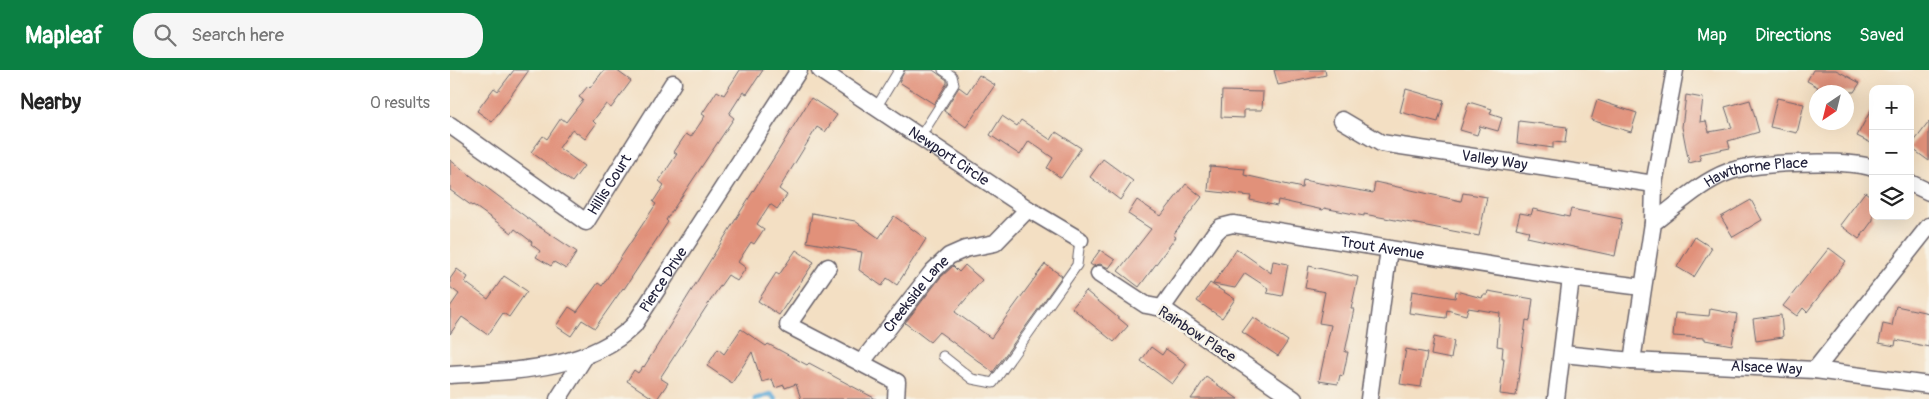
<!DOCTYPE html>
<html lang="en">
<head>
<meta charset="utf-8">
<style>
  body { margin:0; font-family:Pangolin,sans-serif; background:#f6f6f6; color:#222 }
  .controls { position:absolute; right:15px; top:15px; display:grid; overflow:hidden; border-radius:10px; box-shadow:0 5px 20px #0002 }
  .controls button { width:45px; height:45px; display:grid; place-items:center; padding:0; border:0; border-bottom:1px solid #e0e0e0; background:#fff; color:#222; font:25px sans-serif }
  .compass { position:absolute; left:1359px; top:15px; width:45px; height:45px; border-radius:50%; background:#fff; box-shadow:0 5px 20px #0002; rotate:215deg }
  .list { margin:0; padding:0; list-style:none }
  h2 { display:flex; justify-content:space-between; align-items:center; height:65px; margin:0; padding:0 20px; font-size:21px }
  h2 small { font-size:16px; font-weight:400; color:#767676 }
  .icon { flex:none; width:28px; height:28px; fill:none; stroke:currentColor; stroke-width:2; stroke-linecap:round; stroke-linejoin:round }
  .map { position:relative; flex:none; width:1479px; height:329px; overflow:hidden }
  header { display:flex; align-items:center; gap:30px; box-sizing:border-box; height:70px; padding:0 25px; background:#0b8043; color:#fff }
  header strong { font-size:24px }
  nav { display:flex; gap:28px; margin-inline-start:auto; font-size:18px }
  .search { width:350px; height:45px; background:#f6f6f6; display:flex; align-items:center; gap:12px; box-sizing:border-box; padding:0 18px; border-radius:20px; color:#767676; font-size:19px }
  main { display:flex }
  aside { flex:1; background:#fff }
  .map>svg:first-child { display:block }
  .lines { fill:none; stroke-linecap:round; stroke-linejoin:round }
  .stream { stroke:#61abd9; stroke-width:4.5 }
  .building { fill:#e1917a }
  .lane-casing { stroke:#6b646b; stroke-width:11 }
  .street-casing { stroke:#6b646b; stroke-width:19 }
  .lane { stroke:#fff; stroke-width:9 }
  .street { stroke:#fff; stroke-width:16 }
  .labels { text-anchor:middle; stroke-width:5; stroke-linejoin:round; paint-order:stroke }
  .street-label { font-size:15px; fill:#22223b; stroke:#f7f3e8 }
</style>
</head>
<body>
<header>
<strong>Mapleaf</strong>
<div class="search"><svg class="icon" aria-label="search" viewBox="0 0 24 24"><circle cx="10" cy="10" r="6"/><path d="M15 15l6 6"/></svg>Search here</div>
<nav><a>Map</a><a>Directions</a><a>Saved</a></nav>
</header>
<main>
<aside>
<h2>Nearby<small>0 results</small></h2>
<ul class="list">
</ul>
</aside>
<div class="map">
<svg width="1479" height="329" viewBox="0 0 1479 329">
  <rect width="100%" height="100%" fill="#f7f3e8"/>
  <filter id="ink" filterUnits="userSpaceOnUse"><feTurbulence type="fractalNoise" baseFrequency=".02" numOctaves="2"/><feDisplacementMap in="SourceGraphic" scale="10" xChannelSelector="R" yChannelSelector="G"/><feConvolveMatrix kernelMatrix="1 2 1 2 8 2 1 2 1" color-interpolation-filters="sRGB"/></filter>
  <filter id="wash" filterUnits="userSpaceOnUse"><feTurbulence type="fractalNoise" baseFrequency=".0096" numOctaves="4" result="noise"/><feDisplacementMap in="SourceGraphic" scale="20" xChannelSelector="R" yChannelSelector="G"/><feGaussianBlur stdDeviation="1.12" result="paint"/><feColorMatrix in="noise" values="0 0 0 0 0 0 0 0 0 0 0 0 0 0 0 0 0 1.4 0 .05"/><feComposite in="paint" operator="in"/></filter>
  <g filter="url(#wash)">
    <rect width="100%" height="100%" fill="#f3dfc3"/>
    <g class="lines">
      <!-- stream -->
      <path class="stream" d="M305,329L320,324L326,329"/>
    </g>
    <g id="blocks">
      <!-- building -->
      <path class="building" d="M64,0H79L42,52L27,41L44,18L48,21Z
        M154,0H166L181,11L161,38L156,34L143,51L146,54L135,69L122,59L109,78L134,96L122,112L81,82L93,66L97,69L111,48L116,52L133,30L129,27L138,16L140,18Z
        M290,0H313L297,24L293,22L279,44L284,48L216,150L218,152L174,219L173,218L145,258L132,250L121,266L106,256L119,237L127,242L148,213L152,216L206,134L203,132L214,115L209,111L227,84L224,82L236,64L241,67L255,46L252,44L267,21L274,25Z
        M455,0H483L497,10V13L484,34L449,12Z
        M824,0H875L876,5L828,15Z
        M1363,0H1386L1410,13L1404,22H1365L1368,17L1357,11Z
        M529,5L545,15L516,57L494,41L509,17L517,23Z
        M956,19L994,30L988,52L950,42Z
        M772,21L813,22L812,40H794V48L771,47Z
        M1236,25L1253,28L1250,52L1256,51L1259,62L1282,58L1275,37L1300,30L1309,62L1278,71L1280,78L1249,84L1251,90L1239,93L1232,57Z
        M361,28L387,45L375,62L367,57L329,119L337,125L327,139L320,134L307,154L314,159L304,174L301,172L288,192L296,198L287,211L278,205L266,222L210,308L218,313L207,329H204L177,311L184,300L188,303L193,296L194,297Z
        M1327,28L1354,34L1347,63L1320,57Z
        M1147,30L1187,43L1181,62L1141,50Z
        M1019,32L1042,39L1040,44L1052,48L1048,61L1030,56L1027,65L1010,60Z
        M1423,36V74L1407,66Z
        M552,46L567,56L571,50L601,70L606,62L631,78L611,108L597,98L603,88L579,71L570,85L540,65Z
        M1069,51L1117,57L1115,73L1103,72V78L1067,73Z
        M1479,52V91L1460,77Z
        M653,89L683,111L670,130L640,107Z
        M0,90L88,156L127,182L116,199L104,192L101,196L86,187L90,181L81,174L82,172L65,159L62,163L23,135L22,136L0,120Z
        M760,96L795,99L794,105L852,118L853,110L923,123L925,112L1011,131L1013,123L1037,127L1029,166L914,144V146L874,138L873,140L828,130L827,136L800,130L801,126L758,121Z
        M736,114L752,127L723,165L726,167L689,217L668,201L701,159L678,144L687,130L711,146Z
        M1415,122L1423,128V150L1409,169L1390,155Z
        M1301,130L1312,150L1283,167L1271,147Z
        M1083,139L1119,147L1121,139L1172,149L1165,186L1077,167L1079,161L1066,158L1070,143L1081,145Z
        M362,143L405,151L429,168L444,146L476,169L447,215L437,208L432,216L409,200L412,182L357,172Z
        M1245,167L1262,178L1244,207L1227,197Z
        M1379,178L1396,191L1357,242L1353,238L1347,246L1333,236Z
        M787,179L821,203L823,191L838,194L832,226L817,223L818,218L795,203L785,218L763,214Z
        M346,180L364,192L329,245L308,231L326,203L329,205Z
        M650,180L665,190L659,198L650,194L643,196L640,194Z
        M595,194L612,206L543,302L489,262L480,272L455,253L490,208L503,196L509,202L515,195L532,210L505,242L541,268Z
        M859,196L908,207L901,239H904L895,282H898L893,306L890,305L888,314L869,311L881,255L869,253L875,222L855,218Z
        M7,199L18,207L15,212L38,229L54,206L77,221L59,247L53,243L38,265L12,247L0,264V237L9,224L0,217V209Z
        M760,213L785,229L772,248L747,231Z
        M636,221L678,256L664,272L622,238Z
        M962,221L1005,228L1006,221L1032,228L1033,225H1037L1038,221L1083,229L1080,251L1076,250L1066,326L1050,324L1054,288H1052L1053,277L1047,276L1050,243L1018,238L1016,245L997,240L996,248L959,243Z
        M1446,236L1479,243V277L1446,270L1445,276L1429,273L1433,254L1442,256Z
        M1260,239L1287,244L1282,275L1255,270V268L1223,266L1225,243L1259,246Z
        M1331,245L1333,267L1306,271L1303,249Z
        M803,247L838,271L828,286L792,262Z
        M291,259L316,276L318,274L357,295L359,293L426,329H351L346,314L335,318L334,315L325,318L322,309L312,312L302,282L282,313L257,296L268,279L274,284Z
        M984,267L1004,271L1001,289L981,285Z
        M701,277L712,285L716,279L737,294L722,314L691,291Z
        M956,279L977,283L971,317L950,314Z
        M756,307L788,329H741Z"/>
    </g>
  </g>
  <g filter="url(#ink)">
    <use href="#blocks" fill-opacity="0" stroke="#6b646b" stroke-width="1"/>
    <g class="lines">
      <defs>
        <path id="lane" d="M426,38L449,0
          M470,67L504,14L502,6L493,0
          M493,286L522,309L543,313L627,195L630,170"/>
        <g id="street">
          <path id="s1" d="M370,0L578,139L630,170"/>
          <path id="s2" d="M892,50L931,73L1204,114"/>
          <path id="s3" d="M0,55L136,152L223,13"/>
          <path d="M1460,113L1479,122"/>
          <path d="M1203,153L1204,114L1225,0"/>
          <path d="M378,197L338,255L411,293"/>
          <path d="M649,204L696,235L712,238L844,329"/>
          <path id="s4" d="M712,238L764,164L771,157L783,154L1121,208L1192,217"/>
          <path id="s5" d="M1113,284L1182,291L1365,300L1479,156"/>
          <path id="s6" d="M1182,291L1203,153C1226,136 1251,112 1278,102C1305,92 1396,89 1423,98"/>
          <path d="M1365,300L1479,315"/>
          <path id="s7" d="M0,305C61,301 138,301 184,255L349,0"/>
          <path d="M108,329L134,288"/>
          <path id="s8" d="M446,329L447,312L411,293L483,201L499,186L515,179L545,173L578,139"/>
          <path d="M919,329L939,179"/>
          <path d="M1106,329L1121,208"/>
        </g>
      </defs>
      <!-- lane casing -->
      <use href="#lane" class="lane-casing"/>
      <!-- street casing -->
      <use href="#street" class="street-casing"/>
      <!-- lane -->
      <use href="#lane" class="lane"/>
      <!-- street -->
      <use href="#street" class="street"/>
    </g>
  </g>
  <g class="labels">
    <!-- street labels -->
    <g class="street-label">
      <text dy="5" stroke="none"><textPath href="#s1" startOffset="155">Newport Circle</textPath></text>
      <text dy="5" stroke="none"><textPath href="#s2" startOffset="160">Valley Way</textPath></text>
      <text dy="5" stroke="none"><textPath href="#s6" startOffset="258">Hawthorne Place</textPath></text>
      <text dy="5" stroke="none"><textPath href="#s3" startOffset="211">Hillis Court</textPath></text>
      <text dy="5" stroke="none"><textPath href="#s4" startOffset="264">Trout Avenue</textPath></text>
      <text dy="5" stroke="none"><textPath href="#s7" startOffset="249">Pierce Drive</textPath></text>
      <text dy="5" stroke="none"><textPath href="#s8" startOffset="146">Creekside Lane</textPath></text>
      <text transform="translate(747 264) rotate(33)" y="5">Rainbow Place</text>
      <text dy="5" stroke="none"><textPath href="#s5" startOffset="204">Alsace Way</textPath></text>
    </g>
  </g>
</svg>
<div class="controls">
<button>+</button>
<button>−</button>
<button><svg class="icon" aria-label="layers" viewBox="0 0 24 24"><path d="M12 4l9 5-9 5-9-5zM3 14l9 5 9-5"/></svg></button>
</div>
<svg class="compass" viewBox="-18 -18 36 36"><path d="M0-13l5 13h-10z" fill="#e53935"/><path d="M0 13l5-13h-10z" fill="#767676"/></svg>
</div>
</main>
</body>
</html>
